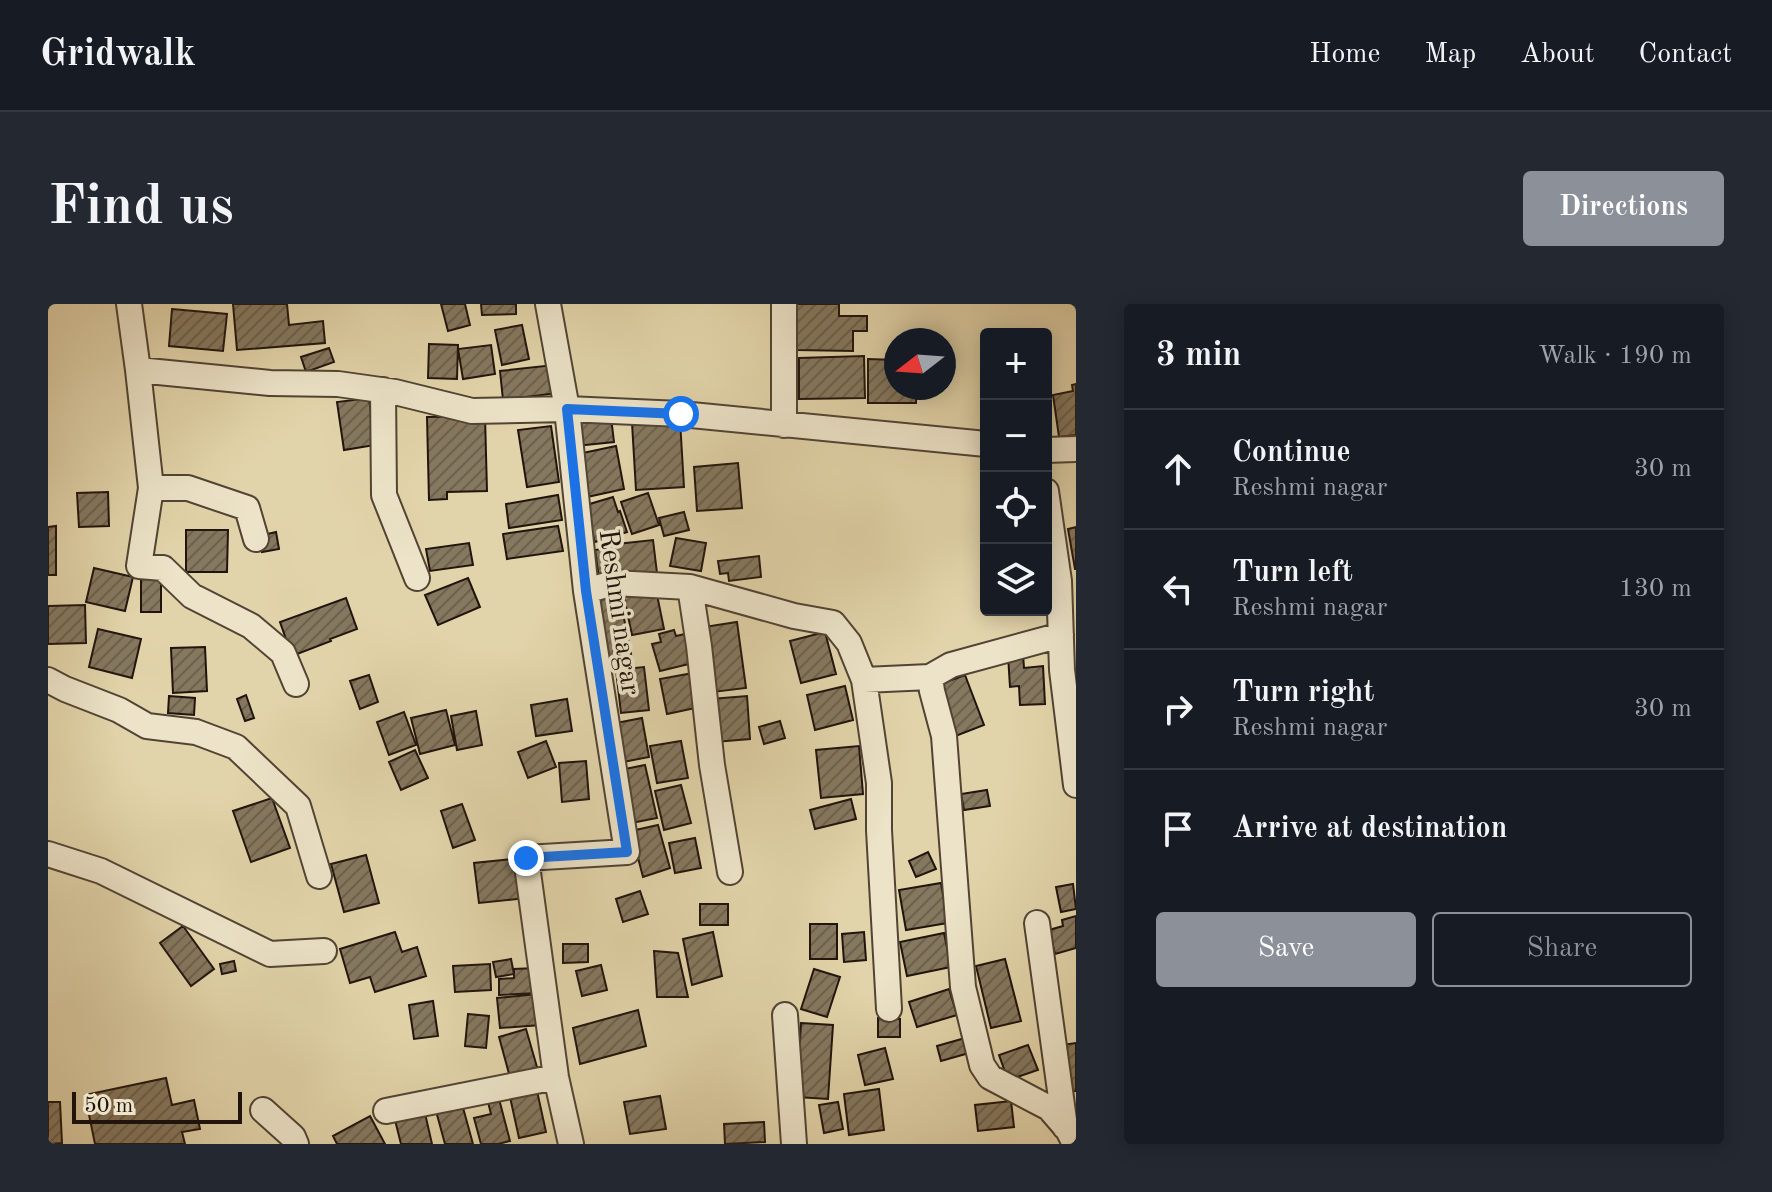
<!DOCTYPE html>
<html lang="en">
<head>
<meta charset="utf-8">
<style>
  body { margin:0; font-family:"Old Standard TT",serif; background:#242831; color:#f1f3f6 }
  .controls { position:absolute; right:24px; top:24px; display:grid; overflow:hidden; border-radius:8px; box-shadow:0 4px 20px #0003 }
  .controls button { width:72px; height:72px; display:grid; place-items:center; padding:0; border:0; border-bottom:2px solid #363941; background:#171b24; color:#f1f3f6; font:40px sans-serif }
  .compass { position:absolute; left:836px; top:24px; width:72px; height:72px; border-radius:50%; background:#171b24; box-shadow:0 4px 20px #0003; rotate:253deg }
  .scale { position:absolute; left:24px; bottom:20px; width:170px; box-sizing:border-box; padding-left:8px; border:4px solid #21140d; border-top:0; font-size:22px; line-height:28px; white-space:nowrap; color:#21140d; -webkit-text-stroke:6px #ece3c8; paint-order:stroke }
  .stop { position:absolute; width:24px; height:24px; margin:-18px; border:6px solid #1a73e8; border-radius:50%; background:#fff }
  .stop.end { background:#1a73e8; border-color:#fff; box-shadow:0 2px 8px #0008 }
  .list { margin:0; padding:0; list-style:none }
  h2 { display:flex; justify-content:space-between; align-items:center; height:104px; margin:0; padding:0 32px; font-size:34px }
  h2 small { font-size:26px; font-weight:400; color:#9ea1a6 }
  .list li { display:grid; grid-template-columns:52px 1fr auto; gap:24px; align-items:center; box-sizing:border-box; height:120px; padding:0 32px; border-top:2px solid #363941 }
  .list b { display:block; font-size:30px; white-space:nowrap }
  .list p { margin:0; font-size:26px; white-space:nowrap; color:#9ea1a6 }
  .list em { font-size:26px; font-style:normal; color:#9ea1a6 }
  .actions { display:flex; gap:16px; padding:24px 32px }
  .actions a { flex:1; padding:18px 0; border:2px solid #8c9099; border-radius:8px; text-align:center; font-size:28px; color:#8c9099 }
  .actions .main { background:#8c9099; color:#fff }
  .icon { flex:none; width:44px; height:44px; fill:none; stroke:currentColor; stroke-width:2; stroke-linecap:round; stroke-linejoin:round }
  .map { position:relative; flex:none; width:1028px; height:840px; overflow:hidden; border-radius:8px }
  header { display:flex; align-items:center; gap:48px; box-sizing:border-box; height:112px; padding:0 40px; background:#171b24; border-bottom:2px solid #363941 }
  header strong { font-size:38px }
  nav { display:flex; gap:44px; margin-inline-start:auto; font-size:28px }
  .intro { display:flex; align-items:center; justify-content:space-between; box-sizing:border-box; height:192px; padding:0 48px }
  h1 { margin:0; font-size:56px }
  .button { padding:20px 36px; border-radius:8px; background:#8c9099; color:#fff; font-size:28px; font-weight:700 }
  main { display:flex; gap:48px; padding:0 48px }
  aside { flex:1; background:#171b24; border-radius:8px; box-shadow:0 4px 20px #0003 }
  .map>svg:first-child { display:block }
  .building { fill:url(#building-hatch); stroke:#21140d; stroke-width:2 }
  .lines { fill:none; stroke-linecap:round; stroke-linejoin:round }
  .minor-casing { stroke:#514434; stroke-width:28 }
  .minor { stroke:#ece3c8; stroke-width:24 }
  .route { stroke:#1a73e8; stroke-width:10 }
  .labels { text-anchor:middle; stroke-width:7; stroke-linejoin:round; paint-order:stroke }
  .street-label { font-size:28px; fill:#21140d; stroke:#ece3c8 }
</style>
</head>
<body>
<header>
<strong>Gridwalk</strong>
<nav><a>Home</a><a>Map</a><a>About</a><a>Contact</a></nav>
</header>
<div class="intro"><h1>Find us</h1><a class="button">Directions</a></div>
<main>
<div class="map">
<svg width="1028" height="840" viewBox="0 0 1028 840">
  <defs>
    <pattern id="building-hatch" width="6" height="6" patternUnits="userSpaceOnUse" patternTransform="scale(2)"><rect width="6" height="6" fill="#85785f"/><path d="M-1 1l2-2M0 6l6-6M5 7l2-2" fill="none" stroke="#6c614d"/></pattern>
  </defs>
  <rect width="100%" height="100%" fill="#e2d4aa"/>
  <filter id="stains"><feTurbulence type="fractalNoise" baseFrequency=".0025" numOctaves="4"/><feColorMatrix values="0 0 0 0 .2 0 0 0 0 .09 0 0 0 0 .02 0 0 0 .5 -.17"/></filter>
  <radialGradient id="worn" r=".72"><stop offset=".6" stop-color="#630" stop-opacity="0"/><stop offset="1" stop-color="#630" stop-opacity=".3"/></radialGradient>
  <!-- building -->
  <path class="building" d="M185,0H239L241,21L275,17L277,39L189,46Z
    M393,0H417L422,21L400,27Z
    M433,0H468V10L434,11Z
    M749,0H791V12H819V27H805V47L749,46Z
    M124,5L179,10L175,47L121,42Z
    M474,21L481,55L454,61L447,26Z
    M381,40L410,41L409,75L380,74Z
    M443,41L447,70L415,75L410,45Z
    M281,44L286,58L258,68L253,53Z
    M816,52L817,94L751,95V54Z
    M820,55L848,56V84H868V99H820Z
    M506,61L510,89L455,96L452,67Z
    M1028,80V131L1011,133L1005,91L1025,87L1024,81Z
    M321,94L327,141L296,146L289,98Z
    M437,112L439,187L399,188V195L381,196L379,113Z
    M563,113L566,138L528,142L525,118Z
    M632,116L636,183L588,186L584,119Z
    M503,122L511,178L479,183L470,126Z
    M568,142L576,185L539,193L530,150Z
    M690,159L694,204L649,207L646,163Z
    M60,188L61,222L31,223L29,189Z
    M600,189L611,221L584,230L573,198Z
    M510,191L514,216L461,224L458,200Z
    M565,193L570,208L572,207L579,228L547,238L535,202Z
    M636,208L641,226L616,232L611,214Z
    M8,222V271H0V223Z
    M510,222L515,247L459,255L455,230Z
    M1028,223V265H1027L1020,225Z
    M138,226H180L179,268H138Z
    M228,228L231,245L214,248L211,232Z
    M628,234L658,239L653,267L622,262Z
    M605,236L609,269L551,275L547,246L560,244V241Z
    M421,239L425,261L382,267L378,245Z
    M711,252L713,273L681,277L680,269L672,270L670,257Z
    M46,264L85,273L77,307L38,298Z
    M93,271H113V308H93Z
    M420,274L432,303L390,321L377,291Z
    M608,286L616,325L584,331L576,293Z
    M571,289L583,350L558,355L546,294Z
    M298,294L309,325L282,335L283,337L244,352L232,318Z
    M37,301L38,339L0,340V302Z
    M689,318L698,384L665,388L656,323Z
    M50,325L93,335L84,374L41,363Z
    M626,326L628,332L637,330L645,359L612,367L604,340L613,338L611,330Z
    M777,328L788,370L753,379L742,337Z
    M157,343L159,387L125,389L123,344Z
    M975,350L976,364L995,362L997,400L972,401L971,382L962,383L960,351Z
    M596,363L601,406L573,409L568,366Z
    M645,369L652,403L619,410L612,375Z
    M321,371L330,398L312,405L302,377Z
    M917,371L936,421L905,433L887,382Z
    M797,382L805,416L767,426L759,391Z
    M198,391L206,414L197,417L189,395Z
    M121,392L147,394L146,411L120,409Z
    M699,392L702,435L667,438L663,395Z
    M519,395L524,427L488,432L483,401Z
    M398,406L407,441L372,450L363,414Z
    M428,407L434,441L409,446L403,412Z
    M356,408L368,441L341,451L329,418Z
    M594,414L601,453L570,459L563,420Z
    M732,417L737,434L716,440L711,423Z
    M498,437L508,463L480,474L470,448Z
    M633,437L640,474L609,479L602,442Z
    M811,442L815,490L773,494L768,446Z
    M367,446L380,474L353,486L341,458Z
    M538,457L541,495L514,498L511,459Z
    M597,461L609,514L583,519L572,466Z
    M633,481L643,519L616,526L607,487Z
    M939,486L942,502L916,506L913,490Z
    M224,494L242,544L203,558L185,507Z
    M803,495L808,515L767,525L762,506Z
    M414,500L427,536L405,544L393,507Z
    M610,521L622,564L595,573L583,527Z
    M647,534L653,564L627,569L621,539Z
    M880,548L888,565L868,573L861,557Z
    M318,551L331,599L296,608L283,560Z
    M473,554L478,594L431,599L426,559Z
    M893,579L900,619L858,626L851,586Z
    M1025,580L1028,605L1013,608L1008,583Z
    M592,587L600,610L575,618L568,595Z
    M652,600H680V621H652Z
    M1028,612V644L1007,650L1001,626L1015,622L1014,616Z
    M762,620H789V655H762Z
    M135,622L166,665L143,682L112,639Z
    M347,628L354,648L369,643L378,672L327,688L322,673L302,679L292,645Z
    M665,628L674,672L644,681L635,635Z
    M816,628L818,656L796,658L794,630Z
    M896,629L903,663L859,672L852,638Z
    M515,640H540V658L515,659Z
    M606,647L630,649L640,693H609Z
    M463,655L466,670L448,673L445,658Z
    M957,655L973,717L943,724L928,662Z
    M186,657L188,667L174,670L172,660Z
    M442,660L443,686L407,688L405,662Z
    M553,661L559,686L534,692L528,667Z
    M488,664L489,689L451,691V675L466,674V665Z
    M766,665L792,673L779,713L753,705Z
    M901,685L909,711L869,723L861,698Z
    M490,690L493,721L452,724L449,694Z
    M385,697L390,732L366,735L361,701Z
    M590,706L598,742L532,760L525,724Z
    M420,710L441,712L438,744L417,742Z
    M830,714L852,715V733H830Z
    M753,719L785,721L780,795L749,793Z
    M478,725L491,770L463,777L451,733Z
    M917,734L921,749L893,757L889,742Z
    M1028,739V787L1019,788L1014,741Z
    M980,741L990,766L960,776L951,751Z
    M837,744L845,775L817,781L810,751Z
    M118,774L124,801L146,796L152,825L134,828L137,840H47L37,791Z
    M831,785L836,826L801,831L796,790Z
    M489,787L498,828L471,834L462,793Z
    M450,791L462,837L450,840H433L426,814L443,810L439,794Z
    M612,792L618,825L582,830L576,798Z
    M963,797L966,823L930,827L927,801Z
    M0,798H12L14,839L0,840Z
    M790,798L795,825L776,829L771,801Z
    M414,800L425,840H397L388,807Z
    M376,805L384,840H353L346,812Z
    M322,812L337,840H289L285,832Z
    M716,818L717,838L677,840L676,820Z"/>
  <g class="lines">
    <defs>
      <path id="minor" d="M81,0L90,66L103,184H140L199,204L208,235
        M736,0V121
        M90,66L222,79L290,80L347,88L424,107L519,105L500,0
        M335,86L336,191L369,274
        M998,146L1028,145
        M103,184L91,262L115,264L144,292L203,322L235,349L248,380
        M998,187L1011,277L1014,366L1028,481
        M642,283L651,342L664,461L682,568
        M538,287L565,279L642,283L746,312L785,319L801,339L816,376L831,479V526L841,705
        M1013,331L903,361L882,373L884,387L896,432L915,683L934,761L942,773L1001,804L1020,826L1027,840
        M0,376L17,385L71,406L99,422L148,428L188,443L250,502L271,572
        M816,376L882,373
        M0,550L53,567L222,650L276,647
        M989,619L1017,823
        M737,711L746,840
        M215,806L245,833L248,840
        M338,807L508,773
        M523,840L508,773L478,554L579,548L538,287L519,105L633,110L938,140"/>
    </defs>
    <!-- minor casing -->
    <use href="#minor" class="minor-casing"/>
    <!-- minor -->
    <use href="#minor" class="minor"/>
  </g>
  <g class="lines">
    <!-- route -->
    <path class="route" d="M478,554L579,548L538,287L519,105L633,110"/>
  </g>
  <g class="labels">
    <!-- street labels -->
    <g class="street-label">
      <text transform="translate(573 308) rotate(82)" y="10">Reshmi nagar</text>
    </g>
  </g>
  <rect width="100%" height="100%" filter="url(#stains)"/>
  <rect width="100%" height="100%" fill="url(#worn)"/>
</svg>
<div class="controls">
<button>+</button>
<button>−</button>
<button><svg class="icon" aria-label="locate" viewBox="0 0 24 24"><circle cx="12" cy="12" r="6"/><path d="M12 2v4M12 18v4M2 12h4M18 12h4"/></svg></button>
<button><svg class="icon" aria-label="layers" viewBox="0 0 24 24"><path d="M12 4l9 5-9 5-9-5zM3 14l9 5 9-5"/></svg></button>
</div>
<svg class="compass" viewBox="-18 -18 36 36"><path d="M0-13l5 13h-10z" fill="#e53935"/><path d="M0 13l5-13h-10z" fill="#9ea1a6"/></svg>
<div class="scale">50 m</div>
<div class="stop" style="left:633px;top:110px"></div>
<div class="stop end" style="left:478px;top:554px"></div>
</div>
<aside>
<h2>3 min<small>Walk · 190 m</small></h2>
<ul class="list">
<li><svg class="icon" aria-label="ahead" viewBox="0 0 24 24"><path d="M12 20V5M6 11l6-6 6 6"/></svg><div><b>Continue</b><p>Reshmi nagar</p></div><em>30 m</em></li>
<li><svg class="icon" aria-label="left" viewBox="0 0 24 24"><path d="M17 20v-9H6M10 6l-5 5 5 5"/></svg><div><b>Turn left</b><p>Reshmi nagar</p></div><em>130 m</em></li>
<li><svg class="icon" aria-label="right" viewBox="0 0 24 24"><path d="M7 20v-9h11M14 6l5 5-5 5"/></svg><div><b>Turn right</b><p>Reshmi nagar</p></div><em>30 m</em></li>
<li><svg class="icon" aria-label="arrive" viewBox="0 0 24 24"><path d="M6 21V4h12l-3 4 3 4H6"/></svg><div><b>Arrive at destination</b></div></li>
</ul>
<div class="actions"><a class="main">Save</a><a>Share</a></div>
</aside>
</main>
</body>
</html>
